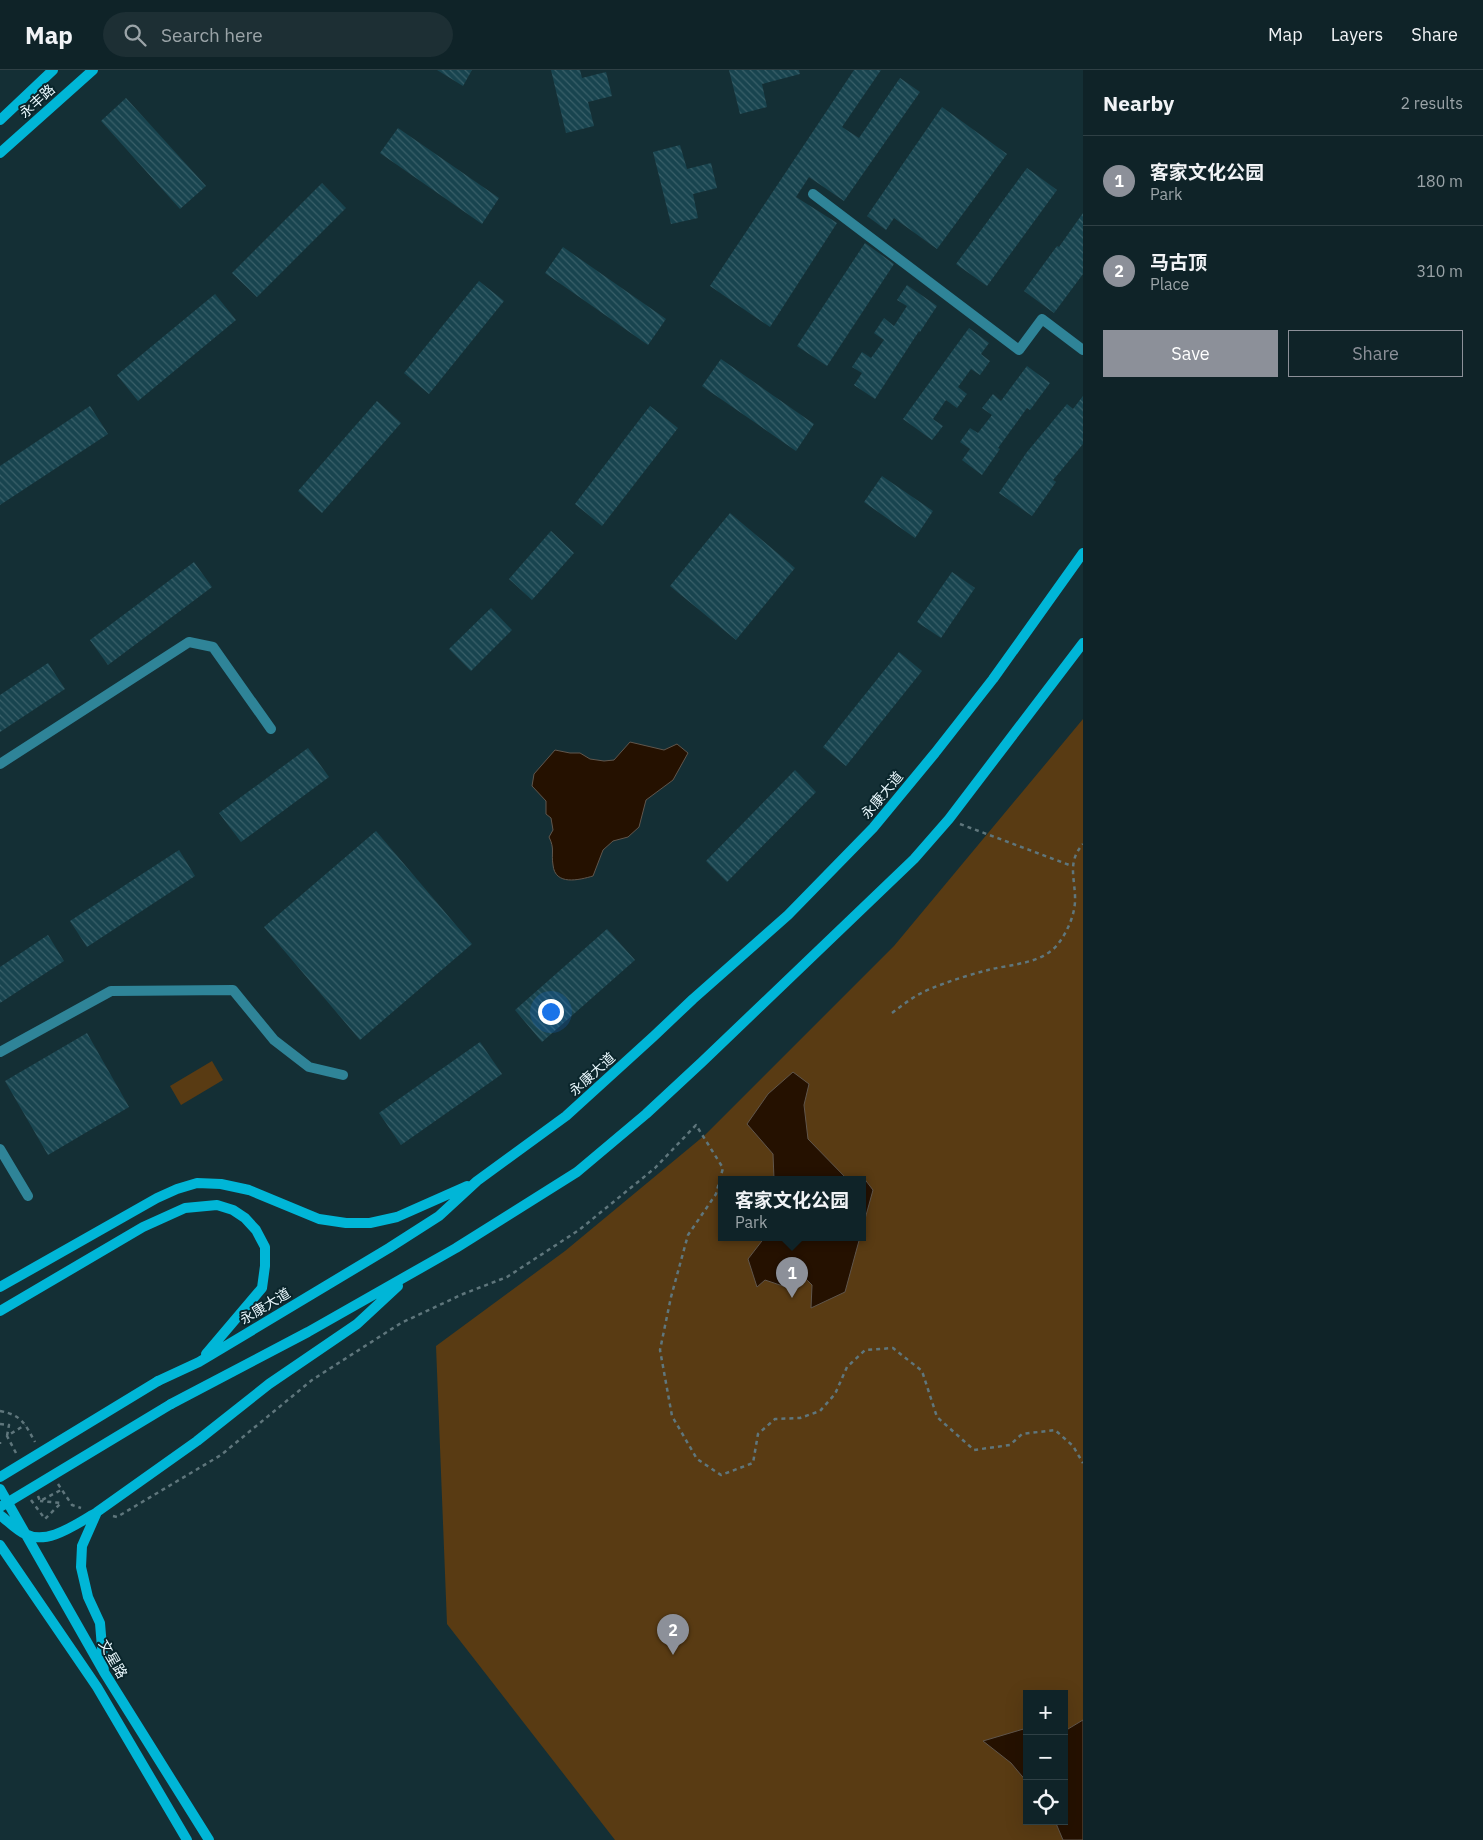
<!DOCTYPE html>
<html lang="en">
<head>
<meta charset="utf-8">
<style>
  body { margin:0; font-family:"IBM Plex Sans","Noto Sans SC",sans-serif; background:#1d2f34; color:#f1f3f6 }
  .controls { position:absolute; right:15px; bottom:15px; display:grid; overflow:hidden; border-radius:0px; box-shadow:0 5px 20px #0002 }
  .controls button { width:45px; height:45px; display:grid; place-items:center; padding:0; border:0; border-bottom:1px solid #2f4045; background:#0f2328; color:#f1f3f6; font:25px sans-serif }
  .you { position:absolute; left:550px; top:941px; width:18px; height:18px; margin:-12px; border:4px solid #fff; border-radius:50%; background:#1a73e8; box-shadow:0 0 0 8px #1a73e833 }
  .badge { display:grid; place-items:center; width:32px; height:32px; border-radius:50%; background:#8c9099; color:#fff; font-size:16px; font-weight:700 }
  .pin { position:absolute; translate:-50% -41px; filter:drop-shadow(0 1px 2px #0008) }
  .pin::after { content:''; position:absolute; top:26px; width:18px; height:15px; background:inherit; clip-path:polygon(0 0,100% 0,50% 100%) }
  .popup { position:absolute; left:718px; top:1106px; width:148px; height:65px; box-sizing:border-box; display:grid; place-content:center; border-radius:0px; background:#0f2328; filter:drop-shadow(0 1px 4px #0005); font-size:16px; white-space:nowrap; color:#9ba4a8 }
  .popup b { font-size:19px; color:#f1f3f6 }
  .popup::after { content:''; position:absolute; left:50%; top:100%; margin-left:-10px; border:10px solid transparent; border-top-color:#0f2328 }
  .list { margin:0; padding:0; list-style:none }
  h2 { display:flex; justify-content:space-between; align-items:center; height:65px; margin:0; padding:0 20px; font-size:21px }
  h2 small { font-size:16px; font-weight:400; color:#9ba4a8 }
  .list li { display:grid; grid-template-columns:32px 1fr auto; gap:15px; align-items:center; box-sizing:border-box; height:90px; padding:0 20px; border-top:1px solid #2f4045 }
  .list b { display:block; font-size:19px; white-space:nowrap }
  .list p { margin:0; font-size:16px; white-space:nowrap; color:#9ba4a8 }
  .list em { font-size:16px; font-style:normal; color:#9ba4a8 }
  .actions { display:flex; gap:10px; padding:15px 20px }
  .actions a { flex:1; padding:11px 0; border:1px solid #8c9099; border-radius:0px; text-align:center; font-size:18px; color:#8c9099 }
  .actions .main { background:#8c9099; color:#fff }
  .icon { flex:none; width:28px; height:28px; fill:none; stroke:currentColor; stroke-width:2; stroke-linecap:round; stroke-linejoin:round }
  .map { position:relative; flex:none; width:1083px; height:1770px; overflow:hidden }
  header { display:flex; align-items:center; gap:30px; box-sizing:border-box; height:70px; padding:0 25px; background:#0f2328; border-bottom:1px solid #2f4045 }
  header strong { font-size:24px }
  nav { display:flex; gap:28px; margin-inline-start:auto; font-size:18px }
  .search { width:350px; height:45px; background:#1d2f34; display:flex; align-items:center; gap:12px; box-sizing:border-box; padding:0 18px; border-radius:28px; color:#9ba4a8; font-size:19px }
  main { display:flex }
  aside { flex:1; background:#0f2328 }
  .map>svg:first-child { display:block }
  .green { fill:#593b13; fill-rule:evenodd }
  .water { fill:#251100; stroke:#60564c }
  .building { fill:url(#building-back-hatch) }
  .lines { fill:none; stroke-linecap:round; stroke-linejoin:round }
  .path { stroke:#5f767c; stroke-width:2.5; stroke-dasharray:4 4; stroke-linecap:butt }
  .street { stroke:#2f8498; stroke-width:10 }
  .secondary { stroke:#00b6d7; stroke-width:10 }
  .path-bridge { stroke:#5f767c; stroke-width:2.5; stroke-dasharray:4 4; stroke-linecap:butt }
  .secondary-bridge { stroke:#00b6d7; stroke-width:10 }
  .labels { text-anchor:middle; stroke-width:4; stroke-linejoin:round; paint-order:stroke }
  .street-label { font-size:14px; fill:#e9f8fd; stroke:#0a252b }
</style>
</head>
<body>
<header>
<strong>Map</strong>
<div class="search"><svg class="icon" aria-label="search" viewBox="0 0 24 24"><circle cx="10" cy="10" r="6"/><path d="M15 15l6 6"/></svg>Search here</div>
<nav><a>Map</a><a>Layers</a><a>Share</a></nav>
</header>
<main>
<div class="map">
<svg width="1083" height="1770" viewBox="0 0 1083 1770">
  <defs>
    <pattern id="building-back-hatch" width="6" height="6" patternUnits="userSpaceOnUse" patternTransform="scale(1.25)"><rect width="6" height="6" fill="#18444f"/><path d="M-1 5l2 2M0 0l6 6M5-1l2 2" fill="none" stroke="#3a6069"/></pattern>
  </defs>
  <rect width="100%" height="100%" fill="#142f35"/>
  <!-- green -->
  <path class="green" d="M1083,649V1770H615L447,1554L436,1276L565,1181L705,1065L894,876ZM722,1109H862V1167H722ZM1027,1624H1064V1751H1027Z
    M212,991L223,1010L181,1035L170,1016Z"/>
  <!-- water -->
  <path class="water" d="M630,672L664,680L677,674L688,683L673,710L646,730L639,757L628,767L613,771L603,780L593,806C579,810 555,816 553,795C551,783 555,779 549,767L553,760L551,748L546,744V731L532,716L534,704L555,680L570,683H580L590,689L604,691L614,690Z
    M793,1002L809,1014L804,1035L808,1069L847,1109H774L773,1084L747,1054L768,1024Z
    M863,1107L873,1120L862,1160V1109H854Z
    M765,1167H860L845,1222L811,1238L812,1215L798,1201L786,1217L765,1210L757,1217L748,1189Z
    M1083,1650V1770H1063L1055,1751H1064V1659H1068Z
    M1027,1658V1712L1011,1693L983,1671Z"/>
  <!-- building -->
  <path class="building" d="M437,0H472L463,16Z
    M551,0H580L582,8L606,2L612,26L588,32L594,56L566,63Z
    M729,0H799L800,4L762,14L767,37L740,44Z
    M854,0H881L842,57L859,68L900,8L920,22L844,131L809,107L796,127L837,153L770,257L710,216Z
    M126,28L206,116L180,139L101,51Z
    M942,37L1007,84L937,179L894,148L886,160L867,146Z
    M398,58L499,128L482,154L380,83Z
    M680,75L687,99L711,93L717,118L693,124L698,148L671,154L653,82Z
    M1027,98L1057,120L987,216L956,194Z
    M322,113L346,138L257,227L232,203Z
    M1083,143V204L1054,243L1024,221L1057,176L1059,177Z
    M865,173L894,194L827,296L797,276Z
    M563,177L666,249L648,275L545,203Z
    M479,211L504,231L429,324L404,303Z
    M907,215L937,236L920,262L919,261L875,329L854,315L862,303L852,297L862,282L871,288L884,270L874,263L884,248L894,256L907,236L897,230Z
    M215,224L236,250L138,331L117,305Z
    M969,258L989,273L981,284L990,291L980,305L971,299L958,317L967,324L957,338L946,330L933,349L943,356L932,370L903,349Z
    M721,289L814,354L796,381L702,316Z
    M1027,296L1050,313L1030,340L1027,338L998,378L1000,379L982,405L962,390L970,379L960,372L970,358L978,363L992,345L982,338L993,324L1001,331Z
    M1083,326V374L1053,410L1056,412L1032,446L999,423L1027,382L1067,334L1073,339Z
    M377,331L401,353L322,443L298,421Z
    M90,336L108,364L0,435V396Z
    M650,336L678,358L602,456L575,434Z
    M882,406L933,441L915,468L864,432Z
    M730,443L795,498L736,570L670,516Z
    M551,461L574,483L532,530L509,509Z
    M194,492L212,517L108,595L90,570Z
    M952,502L975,518L941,568L917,552Z
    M491,538L512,560L471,601L449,579Z
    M899,582L922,601L846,696L823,677Z
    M48,593L65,619L0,662V625Z
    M308,678L329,707L241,772L219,743Z
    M795,700L816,722L727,812L706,791Z
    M376,761L472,874L360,970L264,857Z
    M179,780L195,806L87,877L70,851Z
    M607,859L635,890L542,972L515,940Z
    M48,865L64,891L0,933V897Z
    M87,963L129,1037L48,1085L5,1011Z
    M480,972L502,1004L401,1075L379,1043Z"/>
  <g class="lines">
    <!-- path -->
    <path class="path" d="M960,754L1072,796
      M892,943C904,934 915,925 930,919C949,911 972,904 992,899C1014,894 1043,893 1058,874C1067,862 1074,847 1075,832C1076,810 1066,793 1083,774
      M0,1341C22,1345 25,1354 35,1372
      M0,1354L9,1355L7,1366
      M0,1372V1374
      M16,1383L7,1366L25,1355
      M58,1414L72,1435L81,1438
      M38,1426L40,1431L61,1420
      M113,1446L117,1447L221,1385L312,1310L401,1253L463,1224L507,1207L579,1160L655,1098L696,1055L723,1098L716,1124L688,1165L671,1227L660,1280L672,1346L697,1389L721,1405L753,1393L758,1364L775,1349L800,1348L820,1341L835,1324L847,1297L865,1280L893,1278L922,1301L937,1347L974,1380L1010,1375L1022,1364L1055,1360L1073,1376L1083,1393"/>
    <!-- street -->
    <path class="street" d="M813,124L1019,280L1042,249L1083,280
      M0,694L189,572L213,577L271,659
      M0,982L111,921L233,920L274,970L309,997L343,1005
      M0,1079L28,1126"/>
    <!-- secondary -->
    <path class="secondary" d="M0,50L53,0
      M0,83L93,0
      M0,1217L157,1128L177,1119L197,1113L221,1114L249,1120L319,1149L346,1153H370L397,1147L467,1116
      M0,1241L143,1157L185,1138L217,1135L233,1140L245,1148L256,1160L265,1177V1196L262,1218L206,1284
      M158,1311L199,1292L389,1178L439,1146L477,1111L566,1046L654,966L693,929L788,845L873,758L935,683L993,609L1083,483
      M171,1334L308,1262L456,1178L577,1102L646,1044L702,992L914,789L949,749L1083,573
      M0,1419L104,1602L209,1770
      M0,1445C8,1451 16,1460 25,1464C48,1476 77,1453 96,1443
      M0,1475L97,1617L187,1770
      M104,1602L100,1553L88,1527L81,1497L82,1476L97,1442L197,1371L269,1314L357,1254L398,1216"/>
    <!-- path-bridge -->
    <path class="path-bridge" d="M31,1430L45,1449L61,1433L40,1431"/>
    <!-- secondary-bridge -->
    <path class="secondary-bridge" d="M0,1407L158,1311
      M0,1437L171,1334"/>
  </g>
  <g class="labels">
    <!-- street labels -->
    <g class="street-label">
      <text transform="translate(37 31) rotate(-42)" y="5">永丰路</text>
      <text transform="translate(882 725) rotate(-50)" y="5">永康大道</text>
      <text transform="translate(592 1004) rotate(-42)" y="5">永康大道</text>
      <text transform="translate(265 1236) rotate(-31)" y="5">永康大道</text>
      <text transform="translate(113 1589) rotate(60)" y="5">文星路</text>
    </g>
  </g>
</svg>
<div class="controls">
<button>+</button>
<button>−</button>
<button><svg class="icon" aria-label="locate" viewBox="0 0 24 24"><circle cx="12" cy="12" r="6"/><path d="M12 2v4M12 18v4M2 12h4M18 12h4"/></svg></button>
</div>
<div class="you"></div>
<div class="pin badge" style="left:792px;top:1228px">1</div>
<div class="popup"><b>客家文化公园</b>Park</div>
<div class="pin badge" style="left:673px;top:1585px">2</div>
</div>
<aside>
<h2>Nearby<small>2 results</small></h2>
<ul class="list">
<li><span class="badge">1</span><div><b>客家文化公园</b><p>Park</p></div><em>180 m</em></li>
<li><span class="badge">2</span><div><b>马古顶</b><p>Place</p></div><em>310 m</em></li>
</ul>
<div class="actions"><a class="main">Save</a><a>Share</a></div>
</aside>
</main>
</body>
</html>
